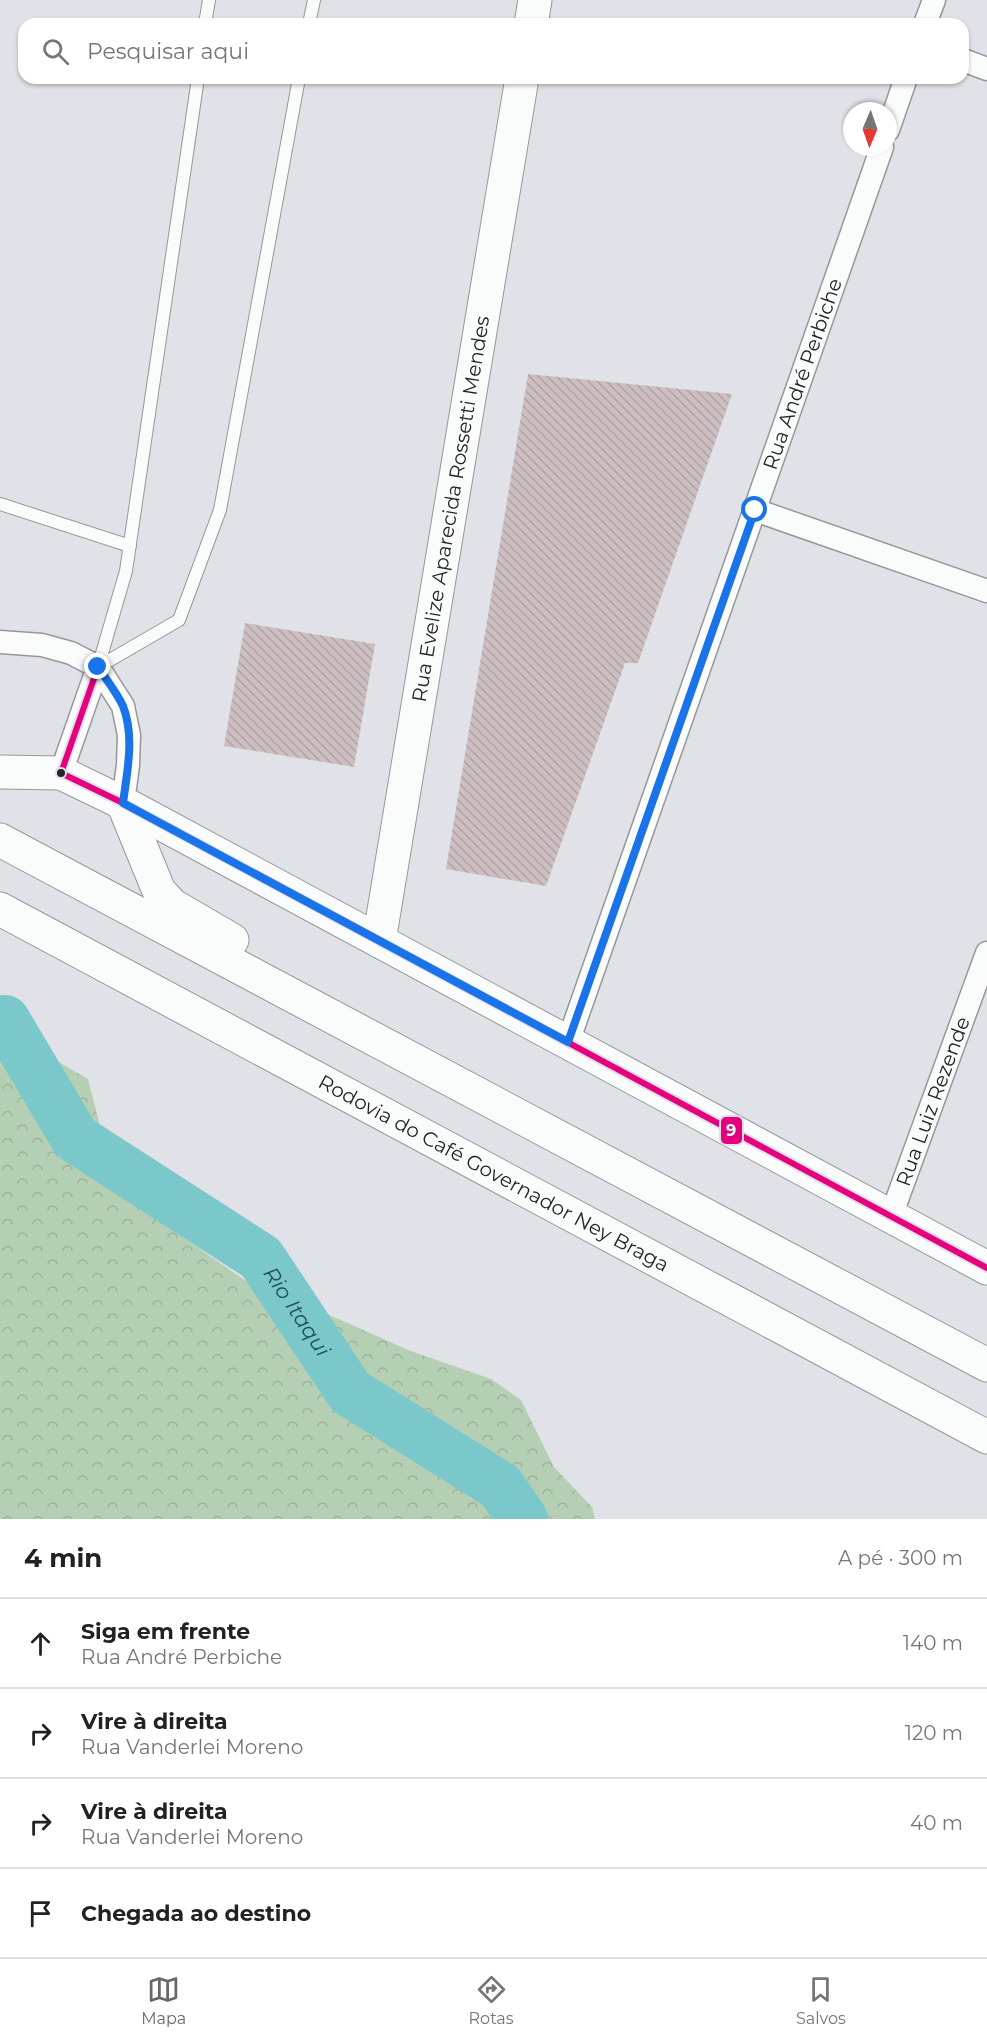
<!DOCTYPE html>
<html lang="pt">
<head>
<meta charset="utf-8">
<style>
  body { margin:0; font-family:Montserrat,sans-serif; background:#f6f6f6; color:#222 }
  .compass { position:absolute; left:843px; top:102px; width:54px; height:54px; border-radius:50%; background:#fff; box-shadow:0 2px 4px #0004; rotate:182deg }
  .stop { position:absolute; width:18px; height:18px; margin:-14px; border:4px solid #1a73e8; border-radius:50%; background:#fff }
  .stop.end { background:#1a73e8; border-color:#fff; box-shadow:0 2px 6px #0008 }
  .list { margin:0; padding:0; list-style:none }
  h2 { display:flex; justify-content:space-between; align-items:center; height:78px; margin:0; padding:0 24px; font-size:26px }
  h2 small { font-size:20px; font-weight:400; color:#767676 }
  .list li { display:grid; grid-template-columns:39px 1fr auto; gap:18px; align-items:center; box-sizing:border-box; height:90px; padding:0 24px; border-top:2px solid #e0e0e0 }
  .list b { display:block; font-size:22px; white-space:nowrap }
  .list p { margin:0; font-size:20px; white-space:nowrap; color:#767676 }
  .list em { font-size:20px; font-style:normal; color:#767676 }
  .icon { flex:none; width:33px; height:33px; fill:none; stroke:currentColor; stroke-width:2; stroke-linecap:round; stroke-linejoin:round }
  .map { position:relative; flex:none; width:987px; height:1519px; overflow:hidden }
  .search { position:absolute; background:#fff; box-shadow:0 2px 4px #0004; left:18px; right:18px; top:18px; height:66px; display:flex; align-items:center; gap:15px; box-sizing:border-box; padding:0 21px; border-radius:18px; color:#767676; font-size:22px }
  .sheet { height:438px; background:#fff }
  nav { display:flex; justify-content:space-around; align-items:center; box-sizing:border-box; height:84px; border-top:2px solid #e0e0e0; background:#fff; font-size:16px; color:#767676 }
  nav a { display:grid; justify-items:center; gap:3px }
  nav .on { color:#67676c }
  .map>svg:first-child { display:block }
  .forest { fill:url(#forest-crowns) }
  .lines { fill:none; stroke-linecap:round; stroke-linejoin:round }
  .river { stroke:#7ac8ca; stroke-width:50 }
  .building { fill:url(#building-back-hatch) }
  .lane-casing { stroke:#97979b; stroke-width:14 }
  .street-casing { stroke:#97979b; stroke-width:25 }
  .secondary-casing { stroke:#97979b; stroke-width:35 }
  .highway-casing { stroke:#97979b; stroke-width:35 }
  .lane { stroke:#fafbfb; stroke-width:12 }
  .street { stroke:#fafbfb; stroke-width:22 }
  .secondary { stroke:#fafbfb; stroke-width:33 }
  .highway { stroke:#fafbfb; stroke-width:33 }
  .bus-1-casing { stroke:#dfe0e9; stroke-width:10 }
  .bus-1 { stroke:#e5007d; stroke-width:6 }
  .route { stroke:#1a73e8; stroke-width:8 }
  .bus-dot { fill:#252529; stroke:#dfe0e9; stroke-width:2 }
  .labels { text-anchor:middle; stroke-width:4.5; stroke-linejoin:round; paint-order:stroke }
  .street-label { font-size:20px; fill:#252529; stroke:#dfe0e9 }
  .water-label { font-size:21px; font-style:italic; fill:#1f4f50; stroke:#dfe0e9 }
  .line-badge { stroke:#dfe0e9; stroke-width:2 }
  .badge-label { font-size:16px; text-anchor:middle; font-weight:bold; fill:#fff }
</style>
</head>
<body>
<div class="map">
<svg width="987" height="1519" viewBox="0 0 987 1519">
  <defs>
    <pattern id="forest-crowns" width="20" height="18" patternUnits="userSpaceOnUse" patternTransform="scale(1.5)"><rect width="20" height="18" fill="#b4cfb4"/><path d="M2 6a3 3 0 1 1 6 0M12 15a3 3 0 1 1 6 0" fill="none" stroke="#9bb29b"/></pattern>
    <pattern id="building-back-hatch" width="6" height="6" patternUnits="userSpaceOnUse" patternTransform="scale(1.5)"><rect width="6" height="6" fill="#cdbec0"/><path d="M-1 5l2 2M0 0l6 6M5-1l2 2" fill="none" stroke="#b0a3a5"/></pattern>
  </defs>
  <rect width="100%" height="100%" fill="#e1e2e7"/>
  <!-- forest -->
  <path class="forest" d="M0,1028L88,1079L100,1126L151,1215L246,1281L341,1320L408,1350L491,1379L521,1400L554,1467L592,1507L595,1519H0Z"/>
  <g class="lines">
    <!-- river -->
    <path class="river" id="s1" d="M5,1020L75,1138L261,1258L350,1392L500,1486L523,1519"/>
  </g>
  <!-- building -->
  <path class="building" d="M528,374L732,394L638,663H625L546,886L446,869Z
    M245,623L375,644L354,767L224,746Z"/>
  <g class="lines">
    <defs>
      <path id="lane" d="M205,24L209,0
        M309,24L314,0
        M0,504L130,546
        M98,667L179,620L220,510L299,78
        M98,667L126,571L198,78"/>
      <g id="street">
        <path d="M925,24L934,0"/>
        <path d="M963,60L987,69"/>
        <path d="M888,130L906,78"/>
        <path d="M755,510L987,591"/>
        <path d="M0,642L42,645L71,653L98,667L123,706L129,735L128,765L123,803"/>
        <path d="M61,773L98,667"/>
        <path id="s2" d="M568,1042L882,147"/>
        <path id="s3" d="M891,1216L987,953"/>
      </g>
      <g id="secondary">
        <path d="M531,24L535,0"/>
        <path d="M61,773L123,803L987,1268"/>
        <path id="s4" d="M379,941L522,78"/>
      </g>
      <g id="highway">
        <path d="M0,772L61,773"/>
        <path d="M123,803L159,891L172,905L232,940"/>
        <path d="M0,840L987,1365"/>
        <path id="s5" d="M0,909L987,1437"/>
      </g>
    </defs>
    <!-- lane casing -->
    <use href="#lane" class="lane-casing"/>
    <!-- street casing -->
    <use href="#street" class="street-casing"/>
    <!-- secondary casing -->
    <use href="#secondary" class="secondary-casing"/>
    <!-- highway casing -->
    <use href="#highway" class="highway-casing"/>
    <!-- lane -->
    <use href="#lane" class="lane"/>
    <!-- street -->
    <use href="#street" class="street"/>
    <!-- secondary -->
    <use href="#secondary" class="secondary"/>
    <!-- highway -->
    <use href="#highway" class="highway"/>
    <defs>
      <path id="bus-1" d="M98,667L61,773L123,803L987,1268"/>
    </defs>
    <!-- bus-1 casing -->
    <use href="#bus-1" class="bus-1-casing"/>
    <!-- bus-1 -->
    <use href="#bus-1" class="bus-1"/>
  </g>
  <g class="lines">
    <!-- route -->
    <path class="route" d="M98,667C106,679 117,693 123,706C135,737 127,772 123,803L568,1042L755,510"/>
  </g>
  <!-- markers -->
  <circle class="bus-dot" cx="61" cy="773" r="5"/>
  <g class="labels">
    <!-- street labels -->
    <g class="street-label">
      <text dy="7" stroke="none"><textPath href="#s2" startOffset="708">Rua André Perbiche</textPath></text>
      <text dy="7" stroke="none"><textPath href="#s4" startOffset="438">Rua Evelize Aparecida Rossetti Mendes</textPath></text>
      <text dy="7" stroke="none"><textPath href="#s3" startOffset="122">Rua Luiz Rezende</textPath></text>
      <text dy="7" stroke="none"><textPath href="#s5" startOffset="560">Rodovia do Café Governador Ney Braga</textPath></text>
    </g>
    <!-- water labels -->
    <g class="water-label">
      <text dy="7" stroke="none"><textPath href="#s1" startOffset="423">Rio Itaqui</textPath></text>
    </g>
  </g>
  <rect class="line-badge" x="720" y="1116" width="23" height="29" rx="6" fill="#e5007d"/>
  <g class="badge-label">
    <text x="731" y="1136">9</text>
  </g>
</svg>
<svg class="compass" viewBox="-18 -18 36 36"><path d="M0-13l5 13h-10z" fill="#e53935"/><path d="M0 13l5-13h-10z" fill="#767676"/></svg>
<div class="stop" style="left:755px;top:510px"></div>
<div class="stop end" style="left:98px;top:667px"></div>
<div class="search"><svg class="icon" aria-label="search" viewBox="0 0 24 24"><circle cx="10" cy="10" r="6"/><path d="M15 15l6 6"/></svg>Pesquisar aqui</div>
</div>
<section class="sheet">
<h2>4 min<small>A pé · 300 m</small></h2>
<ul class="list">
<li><svg class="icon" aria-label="ahead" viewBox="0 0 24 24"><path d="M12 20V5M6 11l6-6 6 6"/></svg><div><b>Siga em frente</b><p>Rua André Perbiche</p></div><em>140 m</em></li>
<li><svg class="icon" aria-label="right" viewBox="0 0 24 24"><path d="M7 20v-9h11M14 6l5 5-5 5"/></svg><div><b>Vire à direita</b><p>Rua Vanderlei Moreno</p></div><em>120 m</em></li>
<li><svg class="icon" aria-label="right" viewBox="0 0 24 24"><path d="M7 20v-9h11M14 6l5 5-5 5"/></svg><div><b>Vire à direita</b><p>Rua Vanderlei Moreno</p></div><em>40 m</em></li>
<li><svg class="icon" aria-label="arrive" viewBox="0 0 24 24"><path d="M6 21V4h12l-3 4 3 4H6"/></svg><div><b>Chegada ao destino</b></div></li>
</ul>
</section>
<nav>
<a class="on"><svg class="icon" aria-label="map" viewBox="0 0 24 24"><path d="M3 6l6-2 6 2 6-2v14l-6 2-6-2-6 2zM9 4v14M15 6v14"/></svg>Mapa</a>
<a><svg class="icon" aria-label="directions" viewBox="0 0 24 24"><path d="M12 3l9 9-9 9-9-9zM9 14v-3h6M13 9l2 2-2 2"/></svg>Rotas</a>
<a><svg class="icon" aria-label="saved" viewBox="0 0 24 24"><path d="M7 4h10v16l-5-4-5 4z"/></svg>Salvos</a>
</nav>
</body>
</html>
